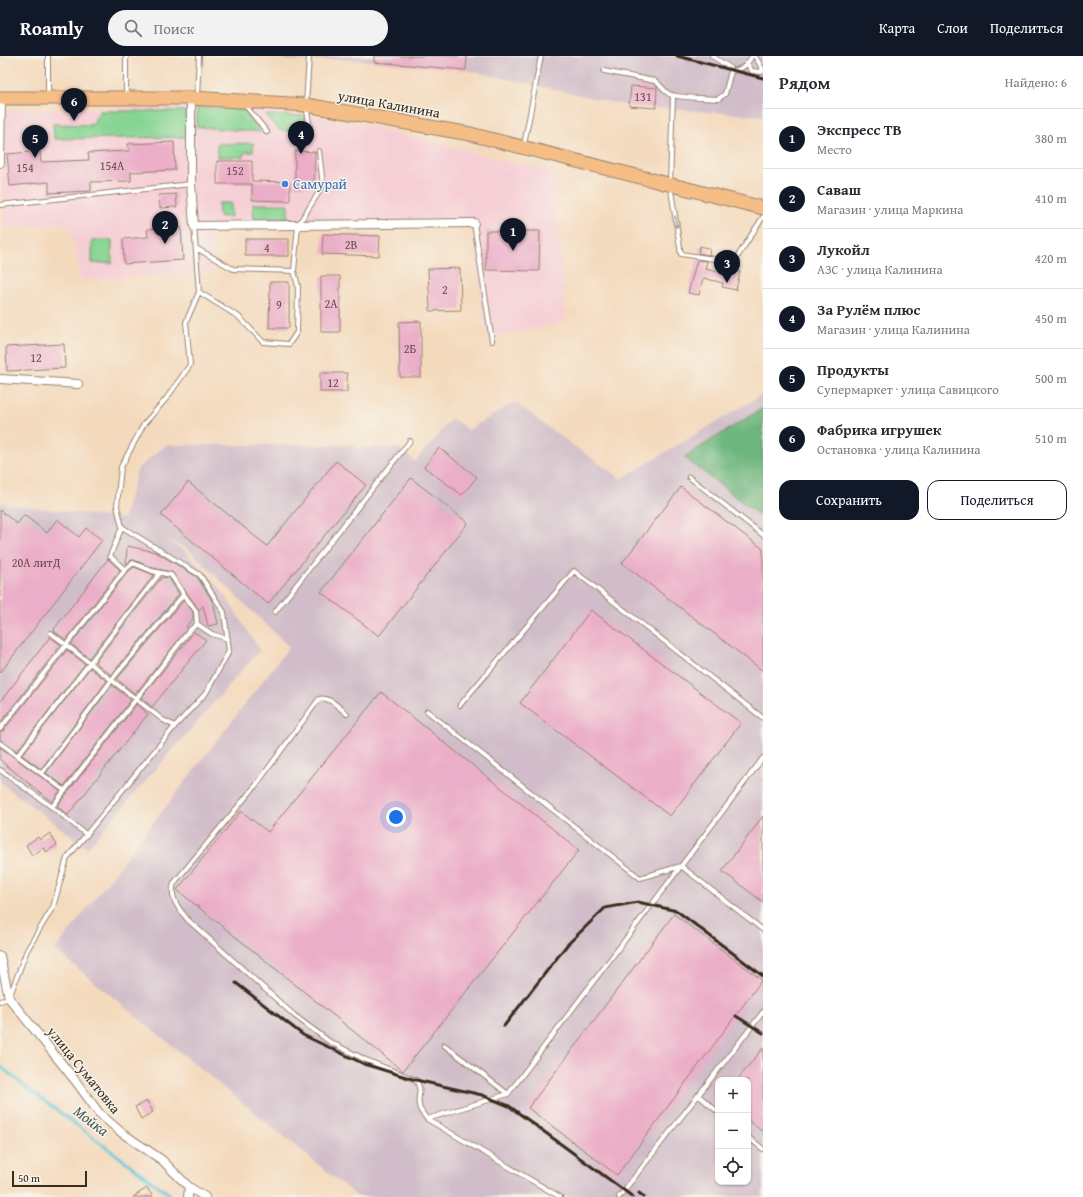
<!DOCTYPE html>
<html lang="ru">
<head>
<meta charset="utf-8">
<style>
  body { margin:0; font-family:"Gentium Book Plus",serif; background:#f2f2f3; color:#2b2b33 }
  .controls { position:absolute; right:12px; bottom:12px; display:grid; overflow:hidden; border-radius:8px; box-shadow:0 1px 3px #0004 }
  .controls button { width:36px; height:36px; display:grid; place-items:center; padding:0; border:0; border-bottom:1px solid #e1e1e2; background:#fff; color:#2b2b33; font:20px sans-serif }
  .scale { position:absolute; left:12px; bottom:10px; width:75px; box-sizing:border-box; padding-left:4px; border:2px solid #3b2a1e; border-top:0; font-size:11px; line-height:14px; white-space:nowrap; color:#3b2a1e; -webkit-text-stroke:3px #f7f3e8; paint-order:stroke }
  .you { position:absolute; left:396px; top:761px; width:14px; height:14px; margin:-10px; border:3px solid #fff; border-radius:50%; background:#1a73e8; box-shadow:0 0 0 6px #1a73e833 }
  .badge { display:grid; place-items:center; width:26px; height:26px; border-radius:50%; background:#111827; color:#fff; font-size:13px; font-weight:700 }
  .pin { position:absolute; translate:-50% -33px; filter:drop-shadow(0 1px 2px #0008) }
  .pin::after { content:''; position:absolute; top:21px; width:14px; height:12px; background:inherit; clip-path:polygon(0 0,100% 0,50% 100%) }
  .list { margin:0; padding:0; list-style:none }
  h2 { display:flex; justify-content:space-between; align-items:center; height:52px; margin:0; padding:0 16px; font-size:17px }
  h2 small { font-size:13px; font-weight:400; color:#7c7c81 }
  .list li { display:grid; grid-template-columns:26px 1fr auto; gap:12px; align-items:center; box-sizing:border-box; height:60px; padding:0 16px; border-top:1px solid #e1e1e2 }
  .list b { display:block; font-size:15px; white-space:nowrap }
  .list p { margin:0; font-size:13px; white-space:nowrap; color:#7c7c81 }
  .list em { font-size:13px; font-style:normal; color:#7c7c81 }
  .actions { display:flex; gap:8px; padding:12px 16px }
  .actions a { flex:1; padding:9px 0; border:1px solid #111827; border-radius:12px; text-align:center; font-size:14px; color:#111827 }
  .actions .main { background:#111827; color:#fff }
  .icon { flex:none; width:22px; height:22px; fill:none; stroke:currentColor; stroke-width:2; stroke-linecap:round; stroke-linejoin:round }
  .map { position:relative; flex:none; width:763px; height:1141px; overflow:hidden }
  header { display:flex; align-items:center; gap:24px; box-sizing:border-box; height:56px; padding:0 20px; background:#111827; color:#fff }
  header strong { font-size:19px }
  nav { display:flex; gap:22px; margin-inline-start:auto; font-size:14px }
  .search { width:280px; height:36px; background:#f2f2f3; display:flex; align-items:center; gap:10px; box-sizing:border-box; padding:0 14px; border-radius:22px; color:#7c7c81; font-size:15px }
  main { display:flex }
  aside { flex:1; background:#fff }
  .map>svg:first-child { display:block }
  .built { fill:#f6cfd6 }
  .industrial { fill:#d1bdc9; fill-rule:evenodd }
  .green { fill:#87d593; stroke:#618058 }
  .forest { fill:#6db67d; stroke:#54704e }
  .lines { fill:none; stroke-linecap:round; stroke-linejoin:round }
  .stream { stroke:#5dc5d9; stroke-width:3 }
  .building { fill:#ebaec8 }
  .lane-casing { stroke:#98826e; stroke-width:6 }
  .street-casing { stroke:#98826e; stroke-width:10 }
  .primary-casing { stroke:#98826e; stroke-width:15 }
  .lane { stroke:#fff; stroke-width:4 }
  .street { stroke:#fff; stroke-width:8 }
  .primary { stroke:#f6be87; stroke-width:13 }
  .rail { stroke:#3b2a1e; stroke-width:3 }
  .oneway { stroke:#a79f9a }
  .shop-dot { fill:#3f7fe0; stroke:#f7f3e8; stroke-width:1.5 }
  .labels { text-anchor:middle; stroke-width:3; stroke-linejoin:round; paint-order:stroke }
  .number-label { font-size:12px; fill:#674b48 }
  .street-label { font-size:14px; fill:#3b2a1e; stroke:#f7f3e8 }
  .shop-label { font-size:14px; fill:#366cbe; stroke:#f7f3e8; text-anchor:start }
  .water-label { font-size:15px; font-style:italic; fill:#455856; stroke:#f7f3e8 }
</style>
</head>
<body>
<header>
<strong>Roamly</strong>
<div class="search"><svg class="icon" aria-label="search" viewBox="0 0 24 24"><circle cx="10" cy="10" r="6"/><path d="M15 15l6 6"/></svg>Поиск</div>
<nav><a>Карта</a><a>Слои</a><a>Поделиться</a></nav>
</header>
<main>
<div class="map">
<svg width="763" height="1141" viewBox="0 0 763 1141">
  <rect width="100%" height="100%" fill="#f7f3e8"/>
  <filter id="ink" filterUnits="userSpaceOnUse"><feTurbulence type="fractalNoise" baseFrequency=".025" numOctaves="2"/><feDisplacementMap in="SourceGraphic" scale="8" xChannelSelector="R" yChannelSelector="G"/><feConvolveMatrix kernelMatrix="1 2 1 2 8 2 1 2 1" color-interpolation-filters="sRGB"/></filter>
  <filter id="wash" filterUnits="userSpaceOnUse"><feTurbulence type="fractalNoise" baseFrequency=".012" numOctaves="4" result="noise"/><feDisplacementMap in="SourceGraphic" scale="16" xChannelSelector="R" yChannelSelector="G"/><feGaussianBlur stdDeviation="0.9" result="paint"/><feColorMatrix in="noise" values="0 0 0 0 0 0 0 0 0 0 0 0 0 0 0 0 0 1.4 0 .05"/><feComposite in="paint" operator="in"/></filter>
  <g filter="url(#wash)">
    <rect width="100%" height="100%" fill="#f4dabd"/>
    <!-- built -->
    <path class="built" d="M186,51L266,52L352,66L554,117L566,266L488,283L481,248L473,169L211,173L215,216L81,224L70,167L6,173L0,110V54Z"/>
    <!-- industrial -->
    <path class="industrial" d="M276,0H763V60L629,50L466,14L346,3L288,5Z
      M763,338V1141H358L55,894L289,591L187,492L161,481L184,494L220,532L260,594L87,792L0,726V447L123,463L138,412L166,389H353V392H399L415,406L452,362L468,374L515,346L553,375L621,423ZM718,1024H748V1126H718Z"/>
    <!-- green -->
    <path class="green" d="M197,51L244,54L260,76L197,71Z
      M100,55H186V81L54,83L53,68L92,69Z
      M265,59L306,60L303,76L279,74Z
      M253,87V96H245L243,101H217V88Z
      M218,147H231V161H219Z
      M253,148H288V162L254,163Z
      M92,184H112V207H92Z"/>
    <!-- forest -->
    <path class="forest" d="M763,352V462L684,401Z"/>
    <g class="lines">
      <!-- stream -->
      <path class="stream" d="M0,1010L27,1032L173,1141"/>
    </g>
    <g id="blocks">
      <!-- building -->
      <path class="building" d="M374,0H467L466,14L374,6Z
        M631,30L657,32L656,52L629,50Z
        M174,86L175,114L131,116V125L91,126V135L49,137V126L10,130L7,98L40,95L41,106L89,104L88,97L129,95L128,88Z
        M295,95L315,96L314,131L295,130Z
        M217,105H252V125L290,126V145L252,144V128H217Z
        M176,138L177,151L160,152L159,139Z
        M181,171L183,204L124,208L123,183L148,181L147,173Z
        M486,175H540L539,215L486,214Z
        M323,178L380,180L379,200L322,198Z
        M245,183H289V200H245Z
        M700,190L710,193L709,199L698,197Z
        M697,204L707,205L705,213L725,217L726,213L740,216L736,234L722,231L723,227L703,222L699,239L688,237Z
        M460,212L461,254L430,255L428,213Z
        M321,220H340V276H321Z
        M270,226H289V272H269Z
        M421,265V321H400L399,266Z
        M64,288L65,312L7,315L6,291Z
        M320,317H347V336H320Z
        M439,392L477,421L462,439L424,411Z
        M336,405L366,429L268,548L161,459L188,426L267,490Z
        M411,422L468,467L379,580L321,536Z
        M681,431L763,493V615L622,507Z
        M0,454L17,468L24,459L47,477L57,463L79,481L86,472L102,484L0,617Z
        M127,490L156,496L197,521L210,541L214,550L218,568L208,570L203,550L199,554L172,516L153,512L134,504H131L126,508Z
        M108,503L120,514L66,584L54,575L55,574L54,573Z
        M134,511L154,519L89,602L71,588L128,516Z
        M162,521L169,522L179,538L111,619L95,606Z
        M184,544L193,556V563L186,571L188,572L135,638L117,623Z
        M591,554L741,667L670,760L520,647Z
        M194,576L206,584L152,651L141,642Z
        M50,581L61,589L0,667V646Z
        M67,594L85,608L17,695L0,684V676L3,675Z
        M90,612L107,625L41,713L22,699Z
        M112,629L131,644L64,730L46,717Z
        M381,636L579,794L403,1015L177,834L241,755L268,776Z
        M137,648L148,658L68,759L57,750Z
        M0,691L60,735L52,746L0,704Z
        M763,760V846L722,815Z
        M50,777L57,789L46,796L44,792L32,799L26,789L38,781L40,784Z
        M674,858L762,924L617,1119L528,1052Z
        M763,992V1076L748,1064V1024H737Z
        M147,1045L153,1056L141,1063L135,1051Z
        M147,1132L153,1141H133Z"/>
    </g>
  </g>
  <g filter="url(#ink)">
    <use href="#blocks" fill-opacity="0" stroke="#98826e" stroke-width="1"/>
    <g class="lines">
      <defs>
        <path id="lane" d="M126,0V41
          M309,0L306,49L311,78
          M712,0L729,11L731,15
          M747,7L752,15L762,16L763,14L755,0
          M604,15L655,25C660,28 663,34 669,38C676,42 708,42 718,43L725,38L731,15C742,14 747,9 752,0
          M673,39L670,128L681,198L734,206L763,161
          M48,40V0
          M197,40L199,0
          M245,49L267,76
          M524,89L541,0
          M0,149L191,128
          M474,167L492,285
          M196,192L233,213L294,215L298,230L297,276L289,288L263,286L239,261L199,236
          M294,215L298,169L323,130L319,95
          M689,421L763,479
          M122,471L110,500L125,514
          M275,556L410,385
          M197,568L212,578L228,583
          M51,577L163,664L175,670L206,637L229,595L224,556L200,519L122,471L117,450L121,411L144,368L166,343L190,309L186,266L199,236L194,170
          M460,649L574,515L763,662
          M427,655L640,822L681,810L763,874
          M347,658C339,652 330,640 319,643L256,729L174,827C169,842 179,853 188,864L295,960L330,986L366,1004L416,1024C423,1036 417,1037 419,1049C419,1054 424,1059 427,1063L560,1141
          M0,673L125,514L133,507L152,515L171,519L184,538L114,621L42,717
          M0,687L65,735
          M18,699L160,517
          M0,714L52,751L87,779
          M52,751L189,575L197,568L196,555L182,536
          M0,945L9,942L27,894L53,851L67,802L175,670
          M444,989L508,1038
          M698,1039L718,1056
          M427,1063L508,1038L763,702
          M748,1081L763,1093
          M619,1141L763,956"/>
        <path id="street" d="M191,42V128L194,170L474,167
          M0,107L1,42
          M0,323L78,328
          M0,900L9,942L74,1023L99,1057L122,1077L162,1104L189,1131L188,1141
          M189,1131L205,1141"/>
        <path id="primary" d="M0,42H191L306,49L470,78L763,152"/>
      </defs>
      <!-- lane casing -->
      <use href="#lane" class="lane-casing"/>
      <!-- street casing -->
      <use href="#street" class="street-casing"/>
      <!-- primary casing -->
      <use href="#primary" class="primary-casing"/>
      <!-- lane -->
      <use href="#lane" class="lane"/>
      <!-- street -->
      <use href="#street" class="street"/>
      <!-- primary -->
      <use href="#primary" class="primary"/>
      <!-- rail -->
      <path class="rail" d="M677,0L763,22
        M236,927L303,979L364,1008L416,1024L482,1039L509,1050L633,1141
        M736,960L763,977
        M504,970L567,889L605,852L638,846L677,855L763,920
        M639,1137L644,1141"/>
    </g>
    <!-- one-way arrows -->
    <defs><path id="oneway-shaft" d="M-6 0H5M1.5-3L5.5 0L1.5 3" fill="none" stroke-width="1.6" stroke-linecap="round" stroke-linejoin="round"/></defs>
    <use class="oneway" href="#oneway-shaft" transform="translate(676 166) rotate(81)"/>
  </g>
  <!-- markers -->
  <circle class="shop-dot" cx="285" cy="128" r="4"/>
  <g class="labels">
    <!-- number labels -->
    <g class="number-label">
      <text x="643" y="45">131</text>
      <text x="112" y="114">154А</text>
      <text x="25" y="116">154</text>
      <text x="235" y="119">152</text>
      <text x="351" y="193">2В</text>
      <text x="267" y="196">4</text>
      <text x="445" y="238">2</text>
      <text x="331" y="252">2А</text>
      <text x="279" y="253">9</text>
      <text x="410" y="297">2Б</text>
      <text x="36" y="306">12</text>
      <text x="333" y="331">12</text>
      <text x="36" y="511">20А литД</text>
    </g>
    <!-- street labels -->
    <g class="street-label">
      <text transform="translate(389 48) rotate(10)" y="5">улица Калинина</text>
      <text transform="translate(84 1014) rotate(51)" y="5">улица Суматовка</text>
    </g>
    <!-- shop labels -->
    <g class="shop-label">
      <text x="293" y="133">Самурай</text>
    </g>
    <!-- water labels -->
    <g class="water-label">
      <text transform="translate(91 1065) rotate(37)" y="5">Мойка</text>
    </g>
  </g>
</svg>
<div class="controls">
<button>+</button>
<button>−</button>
<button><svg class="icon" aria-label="locate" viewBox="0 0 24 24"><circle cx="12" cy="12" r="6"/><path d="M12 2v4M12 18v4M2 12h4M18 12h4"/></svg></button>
</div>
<div class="scale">50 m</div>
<div class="you"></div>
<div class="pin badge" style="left:513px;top:195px">1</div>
<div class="pin badge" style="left:165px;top:188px">2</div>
<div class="pin badge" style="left:727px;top:227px">3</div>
<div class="pin badge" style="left:301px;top:98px">4</div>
<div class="pin badge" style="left:35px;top:102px">5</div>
<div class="pin badge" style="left:74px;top:65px">6</div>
</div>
<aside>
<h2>Рядом<small>Найдено: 6</small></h2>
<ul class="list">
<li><span class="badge">1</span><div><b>Экспресс ТВ</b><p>Место</p></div><em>380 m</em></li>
<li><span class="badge">2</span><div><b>Саваш</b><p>Магазин · улица Маркина</p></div><em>410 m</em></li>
<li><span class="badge">3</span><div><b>Лукойл</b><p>АЗС · улица Калинина</p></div><em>420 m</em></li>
<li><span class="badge">4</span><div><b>За Рулём плюс</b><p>Магазин · улица Калинина</p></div><em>450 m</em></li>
<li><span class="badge">5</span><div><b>Продукты</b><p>Супермаркет · улица Савицкого</p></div><em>500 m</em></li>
<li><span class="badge">6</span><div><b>Фабрика игрушек</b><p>Остановка · улица Калинина</p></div><em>510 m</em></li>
</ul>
<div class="actions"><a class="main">Сохранить</a><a>Поделиться</a></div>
</aside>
</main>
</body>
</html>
